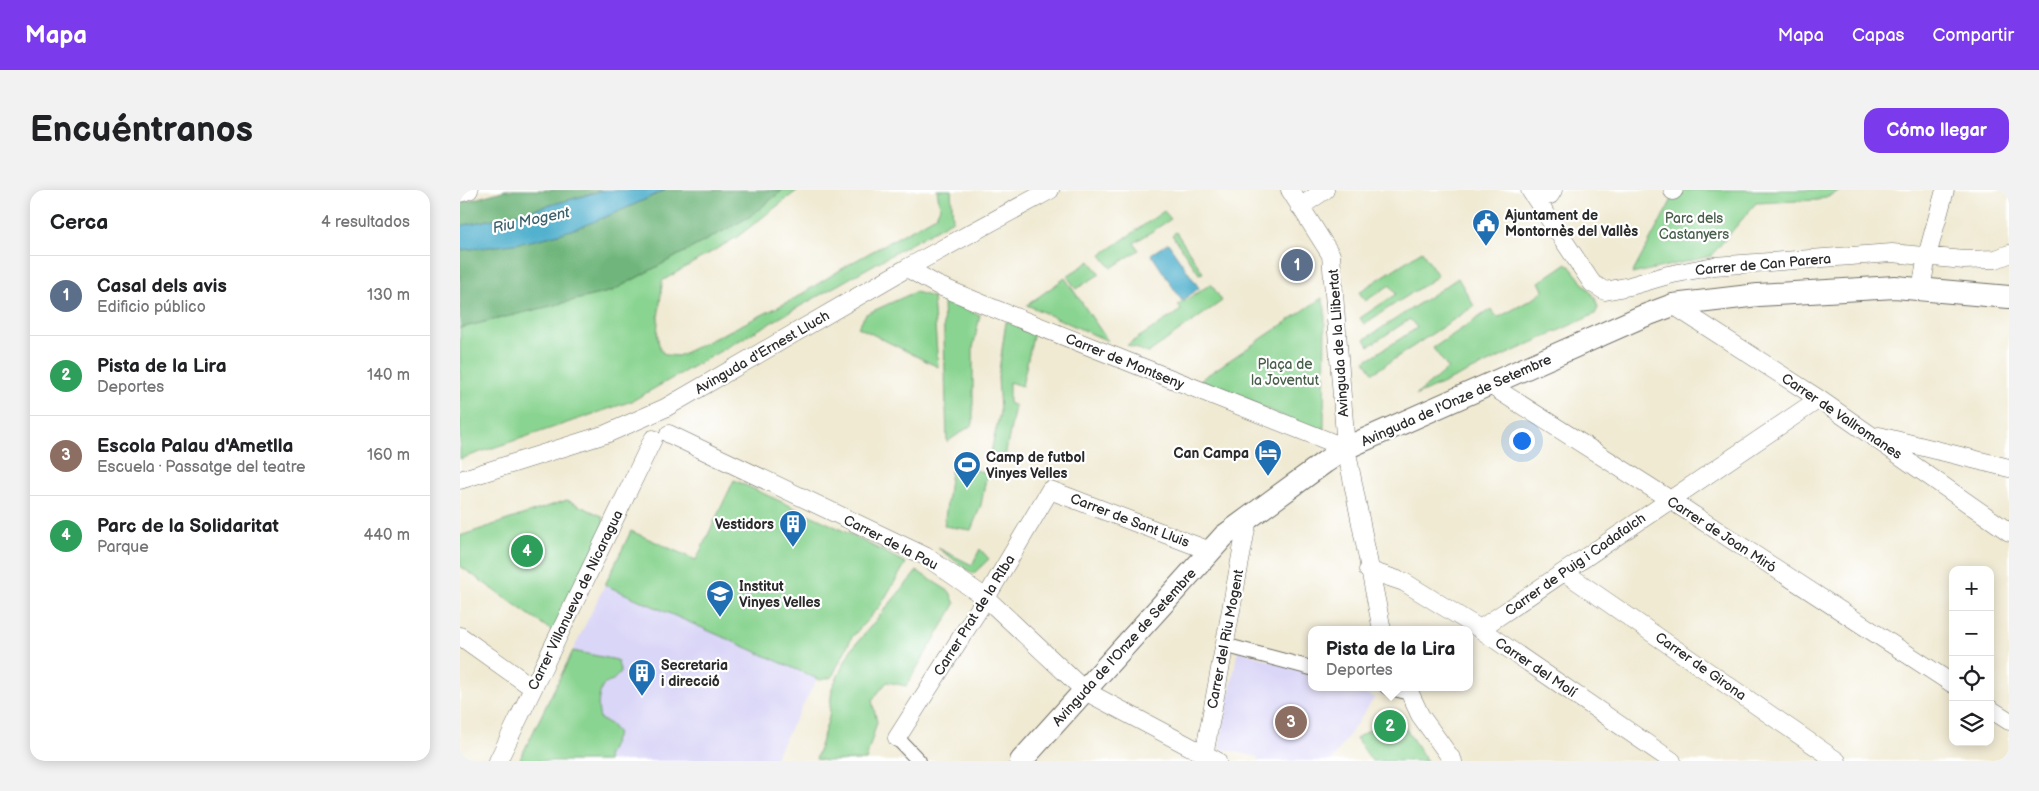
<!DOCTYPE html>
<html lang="es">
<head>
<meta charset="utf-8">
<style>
  body { margin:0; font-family:"Balsamiq Sans",sans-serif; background:#f2f2f2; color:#202124 }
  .controls { position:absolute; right:15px; bottom:15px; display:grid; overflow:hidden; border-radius:10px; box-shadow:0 2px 12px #0003 }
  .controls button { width:45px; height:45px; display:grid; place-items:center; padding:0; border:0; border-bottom:1px solid #e0e0e0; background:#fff; color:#202124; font:25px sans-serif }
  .you { position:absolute; left:1061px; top:250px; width:18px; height:18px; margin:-12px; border:4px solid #fff; border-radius:50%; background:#1a73e8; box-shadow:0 0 0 8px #1a73e833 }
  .badge { display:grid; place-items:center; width:32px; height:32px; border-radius:50%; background:#7c3aed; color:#fff; font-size:16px; font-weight:700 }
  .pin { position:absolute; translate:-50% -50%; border:2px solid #fff; box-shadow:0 1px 5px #0006 }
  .popup { position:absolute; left:848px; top:436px; width:165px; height:65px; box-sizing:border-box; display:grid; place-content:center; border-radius:10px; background:#fff; filter:drop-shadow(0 1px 4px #0005); font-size:16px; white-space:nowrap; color:#757577 }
  .popup b { font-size:19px; color:#202124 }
  .popup::after { content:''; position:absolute; left:50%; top:100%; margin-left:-10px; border:10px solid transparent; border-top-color:#fff }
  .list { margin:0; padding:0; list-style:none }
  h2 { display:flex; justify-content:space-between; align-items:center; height:65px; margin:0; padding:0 20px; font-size:21px }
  h2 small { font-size:16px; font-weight:400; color:#757577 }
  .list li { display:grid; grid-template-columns:32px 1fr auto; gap:15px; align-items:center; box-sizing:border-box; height:80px; padding:0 20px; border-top:1px solid #e0e0e0 }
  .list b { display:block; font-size:19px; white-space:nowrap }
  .list p { margin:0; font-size:16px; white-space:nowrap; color:#757577 }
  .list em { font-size:16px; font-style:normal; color:#757577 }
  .icon { flex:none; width:28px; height:28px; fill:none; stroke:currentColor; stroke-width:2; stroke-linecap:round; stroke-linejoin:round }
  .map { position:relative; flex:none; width:1549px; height:571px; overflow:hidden; border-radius:15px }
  header { display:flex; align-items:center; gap:30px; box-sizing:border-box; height:70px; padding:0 25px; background:#7c3aed; color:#fff }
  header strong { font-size:24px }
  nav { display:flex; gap:28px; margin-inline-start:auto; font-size:18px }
  .intro { display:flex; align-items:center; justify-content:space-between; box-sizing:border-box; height:120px; padding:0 30px }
  h1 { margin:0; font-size:35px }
  .button { padding:12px 22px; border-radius:15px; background:#7c3aed; color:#fff; font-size:18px; font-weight:700 }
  main { display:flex; gap:30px; padding:0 30px }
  aside { flex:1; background:#fff; border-radius:15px; box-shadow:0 2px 12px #0003 }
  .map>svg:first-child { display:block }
  .built { fill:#dad6f7 }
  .green { fill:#8ad491; stroke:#5a805e }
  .forest { fill:#6fb67b; stroke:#4d7053 }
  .water { fill:#4dafcc; stroke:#3c6d7c }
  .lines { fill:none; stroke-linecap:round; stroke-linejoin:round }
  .pedestrian-casing { stroke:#706e66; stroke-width:16 }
  .minor-casing { stroke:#706e66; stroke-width:19 }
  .tertiary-casing { stroke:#706e66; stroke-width:24 }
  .pedestrian { stroke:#fff; stroke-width:14 }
  .minor { stroke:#fff; stroke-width:18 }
  .tertiary { stroke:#fff; stroke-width:22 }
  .labels { text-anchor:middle; stroke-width:4.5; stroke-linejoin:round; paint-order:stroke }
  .poi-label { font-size:14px; font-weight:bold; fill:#2b2b2b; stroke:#fff; text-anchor:start }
  .park-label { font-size:14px; fill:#485e4a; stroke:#fff }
  .street-label { font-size:14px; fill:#2b2b2b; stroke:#fff }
  .water-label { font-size:15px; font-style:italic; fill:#39606b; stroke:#fff }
</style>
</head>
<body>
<header>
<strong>Mapa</strong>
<nav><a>Mapa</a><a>Capas</a><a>Compartir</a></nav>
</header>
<div class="intro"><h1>Encuéntranos</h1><a class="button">Cómo llegar</a></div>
<main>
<aside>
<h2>Cerca<small>4 resultados</small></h2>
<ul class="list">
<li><span class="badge" style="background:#5c6f8a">1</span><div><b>Casal dels avis</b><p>Edificio público</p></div><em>130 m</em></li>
<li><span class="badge" style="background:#2e9e5b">2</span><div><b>Pista de la Lira</b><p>Deportes</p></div><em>140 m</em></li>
<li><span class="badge" style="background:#8d6e63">3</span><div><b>Escola Palau d'Ametlla</b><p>Escuela · Passatge del teatre</p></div><em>160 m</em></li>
<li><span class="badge" style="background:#2e9e5b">4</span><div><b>Parc de la Solidaritat</b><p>Parque</p></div><em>440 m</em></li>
</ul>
</aside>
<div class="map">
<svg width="1549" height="571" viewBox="0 0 1549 571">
  <rect width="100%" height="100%" fill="#fff"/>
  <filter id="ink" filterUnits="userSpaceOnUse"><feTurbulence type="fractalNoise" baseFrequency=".02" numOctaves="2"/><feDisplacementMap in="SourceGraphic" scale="10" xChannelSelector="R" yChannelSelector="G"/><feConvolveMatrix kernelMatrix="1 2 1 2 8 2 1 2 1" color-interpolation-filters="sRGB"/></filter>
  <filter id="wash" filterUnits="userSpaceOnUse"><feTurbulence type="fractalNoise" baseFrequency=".0096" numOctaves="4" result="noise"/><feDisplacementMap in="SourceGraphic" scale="20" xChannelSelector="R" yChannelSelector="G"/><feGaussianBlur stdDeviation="1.12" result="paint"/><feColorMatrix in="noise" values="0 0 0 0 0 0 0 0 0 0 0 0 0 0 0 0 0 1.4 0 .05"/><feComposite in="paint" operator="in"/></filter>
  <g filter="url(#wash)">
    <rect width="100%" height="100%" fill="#f0ead3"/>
    <!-- built -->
    <path class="built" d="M274,290L425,362L313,571H59L171,341L236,370Z
      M778,460L851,485V497H886L915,507L871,571H798V567L759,558Z"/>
    <!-- green -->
    <path class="green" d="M323,0H338L277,47L202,91C202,110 192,146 202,162L207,165L218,166L259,146L332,110L393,72L476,26L480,17L477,0H491L493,30L172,211L0,269V138L152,101L289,27Z
      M1217,0H1383L1358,10L1296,13L1251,66L1172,84Z
      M704,21L711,29L674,53L679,60L651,78L641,65Z
      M716,42L743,83L739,84L712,45Z
      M962,61L978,86L904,134L900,128L936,104L930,95L905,111L899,102Z
      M630,71L640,84L616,99L607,86Z
      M1107,73L1135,108L1138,118L1135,124L955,206L988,178L973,158L1031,119L1034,125L1039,127L1078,106L1083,100L1079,92Z
      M605,88L648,151L567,115Z
      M998,88L1014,116L913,183L905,171L957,138L950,129L909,156L905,149Z
      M751,94L762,111L688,163L667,155L721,120L718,115Z
      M455,102L473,107L478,177L398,137L406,124Z
      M862,108L865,119L864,240L836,232L740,190Z
      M483,111L520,125L513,158V234L487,252Z
      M546,132L574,141L562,196L549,192V213L555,216L545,267L531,262L540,222L538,187Z
      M500,276L527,283L521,315L511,340L484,336L491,281Z
      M274,290L372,335L446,373L420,416L392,447L372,487L360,490L145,395L171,341L236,370Z
      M107,310L142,326L146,338L95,443L0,376V346Z
      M478,358L512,375L520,359L529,369L513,384Z
      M457,381L490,402L495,414L490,423L446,496L427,492L412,510L417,532L406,570L365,571L356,569L369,527L372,498L390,461Z
      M113,461L157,470L161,482L152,491L143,495C138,507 137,516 140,529L150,534L158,543L147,567L148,571H59Z
      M936,524L967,571H912L896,548Z"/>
    <!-- forest -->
    <path class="forest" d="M46,0H145L57,24L0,36V13Z
      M206,0H323L289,27L152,101L0,138V60C31,57 65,53 95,45C134,34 170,16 206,0Z"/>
    <!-- water -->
    <path class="water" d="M145,0H206C170,16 134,34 95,45C65,54 31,57 0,60V36L57,24Z
      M708,53L739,98L722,111L691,64Z"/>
  </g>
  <g filter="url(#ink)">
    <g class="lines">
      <defs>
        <path id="pedestrian" d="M764,455L851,478
          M927,497L950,503
          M437,548L459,571"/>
        <path id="minor" d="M830,0L871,65L886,258L922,440
          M1070,0L1132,93L1145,101L1170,96L1208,85L1254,76L1432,63L1504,70L1536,69L1549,64
          M1213,1L1214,0
          M0,3L9,0
          M1072,3L1084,7L1090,5L1093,0
          M840,17L865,0
          M447,78L477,95L535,119L886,258
          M1461,99L1467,66L1485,0
          M1213,115L1359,209L1549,342
          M1030,195L1209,309L1493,494
          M209,244L465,366L526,408L625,501L757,571
          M1419,246L1549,278
          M0,290L146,244L205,218L447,78L590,0
          M908,380L944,392L1020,439L1212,571
          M1104,382L1377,571
          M1020,439L1359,209
          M0,446L73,498
          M947,497L960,525L993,571
          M1530,519L1549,531
          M437,548L526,408L590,300L750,361
          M38,571L193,249
          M743,571L788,328"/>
        <path id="tertiary" d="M561,571L764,346L865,272L886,258L1181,127L1213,115L1298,105L1435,97L1549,107"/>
      </defs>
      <!-- pedestrian casing -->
      <use href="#pedestrian" class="pedestrian-casing"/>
      <!-- minor casing -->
      <use href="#minor" class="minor-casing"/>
      <!-- tertiary casing -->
      <use href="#tertiary" class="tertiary-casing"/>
      <!-- pedestrian -->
      <use href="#pedestrian" class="pedestrian"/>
      <!-- minor -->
      <use href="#minor" class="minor"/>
      <!-- tertiary -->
      <use href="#tertiary" class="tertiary"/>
    </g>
  </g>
  <!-- icons -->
  <defs>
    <symbol id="civic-pin" viewBox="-11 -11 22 30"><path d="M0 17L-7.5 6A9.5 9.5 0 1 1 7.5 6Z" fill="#1f6fb2" stroke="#fff"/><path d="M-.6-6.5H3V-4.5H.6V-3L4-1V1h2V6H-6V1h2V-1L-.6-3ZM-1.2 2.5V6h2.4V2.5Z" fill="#fff"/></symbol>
    <symbol id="hotel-pin" viewBox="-11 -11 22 30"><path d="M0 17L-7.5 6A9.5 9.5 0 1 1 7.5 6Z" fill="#1f6fb2" stroke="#fff"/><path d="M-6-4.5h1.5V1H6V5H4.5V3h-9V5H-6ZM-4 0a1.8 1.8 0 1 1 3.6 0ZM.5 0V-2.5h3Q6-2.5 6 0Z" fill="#fff"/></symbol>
    <symbol id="stadium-pin" viewBox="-11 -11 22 30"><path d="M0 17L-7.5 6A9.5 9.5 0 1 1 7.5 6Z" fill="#1f6fb2" stroke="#fff"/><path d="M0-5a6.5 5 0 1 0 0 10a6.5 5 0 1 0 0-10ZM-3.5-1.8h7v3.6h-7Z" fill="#fff"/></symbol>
    <symbol id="building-pin" viewBox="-11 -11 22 30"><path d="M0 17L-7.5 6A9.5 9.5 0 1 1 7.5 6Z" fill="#1f6fb2" stroke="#fff"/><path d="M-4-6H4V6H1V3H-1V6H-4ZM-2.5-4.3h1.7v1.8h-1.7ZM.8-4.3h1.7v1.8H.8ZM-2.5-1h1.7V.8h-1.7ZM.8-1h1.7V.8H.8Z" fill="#fff"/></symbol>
    <symbol id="school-pin" viewBox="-11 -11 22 30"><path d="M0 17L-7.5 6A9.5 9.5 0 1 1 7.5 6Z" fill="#1f6fb2" stroke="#fff"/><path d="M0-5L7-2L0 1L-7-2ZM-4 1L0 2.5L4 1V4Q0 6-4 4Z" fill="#fff"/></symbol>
  </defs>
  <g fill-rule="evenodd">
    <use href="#civic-pin" x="1010" y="17" width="32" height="43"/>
    <use href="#hotel-pin" x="792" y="247" width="32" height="43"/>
    <use href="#stadium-pin" x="491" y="259" width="32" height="43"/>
    <use href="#building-pin" x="317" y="318" width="32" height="43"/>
    <use href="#school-pin" x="244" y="388" width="32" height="43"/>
    <use href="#building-pin" x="166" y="467" width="32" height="43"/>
  </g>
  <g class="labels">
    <!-- poi labels -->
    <g class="poi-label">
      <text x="1045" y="30">Ajuntament de<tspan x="1045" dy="16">Montornès del Vallès</tspan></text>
      <text x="789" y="268" text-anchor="end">Can Campa</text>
      <text x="526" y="272">Camp de futbol<tspan x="526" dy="16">Vinyes Velles</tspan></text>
      <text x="314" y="339" text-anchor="end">Vestidors</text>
      <text x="279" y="401">Institut<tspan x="279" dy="16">Vinyes Velles</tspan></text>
      <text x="201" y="480">Secretaria<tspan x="201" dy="16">i direcció</tspan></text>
    </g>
    <!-- park labels -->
    <g class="park-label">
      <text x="1234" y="33">Parc dels<tspan x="1234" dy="16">Castanyers</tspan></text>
      <text x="825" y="179">Plaça de<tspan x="825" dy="16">la Joventut</tspan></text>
    </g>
    <!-- street labels -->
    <g class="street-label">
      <text transform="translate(1303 74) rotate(-5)" y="5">Carrer de Can Parera</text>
      <text transform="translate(878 153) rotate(-94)" y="5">Avinguda de la Llibertat</text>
      <text transform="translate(302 162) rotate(-30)" y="5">Avinguda d'Ernest Lluch</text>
      <text transform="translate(665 171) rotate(22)" y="5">Carrer de Montseny</text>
      <text transform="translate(996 210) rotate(-24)" y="5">Avinguda de l'Onze de Setembre</text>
      <text transform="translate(1382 226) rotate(34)" y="5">Carrer de Vallromanes</text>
      <text transform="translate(670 330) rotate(21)" y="5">Carrer de Sant Lluis</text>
      <text transform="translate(1262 344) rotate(33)" y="5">Carrer de Joan Miró</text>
      <text transform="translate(431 352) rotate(27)" y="5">Carrer de la Pau</text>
      <text transform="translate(1115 374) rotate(-35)" y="5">Carrer de Puig i Cadafalch</text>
      <text transform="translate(115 410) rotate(-64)" y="5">Carrer Villanueva de Nicaragua</text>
      <text transform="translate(514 425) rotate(-58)" y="5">Carrer Prat de la RIba</text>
      <text transform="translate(765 449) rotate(-79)" y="5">Carrer del Riu Mogent</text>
      <text transform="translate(664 457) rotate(-48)" y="5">Avinguda de l'Onze de Setembre</text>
      <text transform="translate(1241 476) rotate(35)" y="5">Carrer de Girona</text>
      <text transform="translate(1076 477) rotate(34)" y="5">Carrer del Molí</text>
    </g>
    <!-- water labels -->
    <g class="water-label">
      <text transform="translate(71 30) rotate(-12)" y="5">Riu Mogent</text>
    </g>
  </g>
</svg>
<div class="controls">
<button>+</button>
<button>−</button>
<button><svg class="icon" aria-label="locate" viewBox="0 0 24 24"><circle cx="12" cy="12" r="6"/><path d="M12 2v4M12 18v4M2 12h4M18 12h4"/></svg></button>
<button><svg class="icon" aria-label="layers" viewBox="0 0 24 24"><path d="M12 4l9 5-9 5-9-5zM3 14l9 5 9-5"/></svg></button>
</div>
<div class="you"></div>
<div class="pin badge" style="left:837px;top:75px;background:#5c6f8a">1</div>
<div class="pin badge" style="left:930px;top:536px;background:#2e9e5b">2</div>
<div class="popup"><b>Pista de la Lira</b>Deportes</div>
<div class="pin badge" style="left:831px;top:532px;background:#8d6e63">3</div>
<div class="pin badge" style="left:67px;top:361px;background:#2e9e5b">4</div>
</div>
</main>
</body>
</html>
